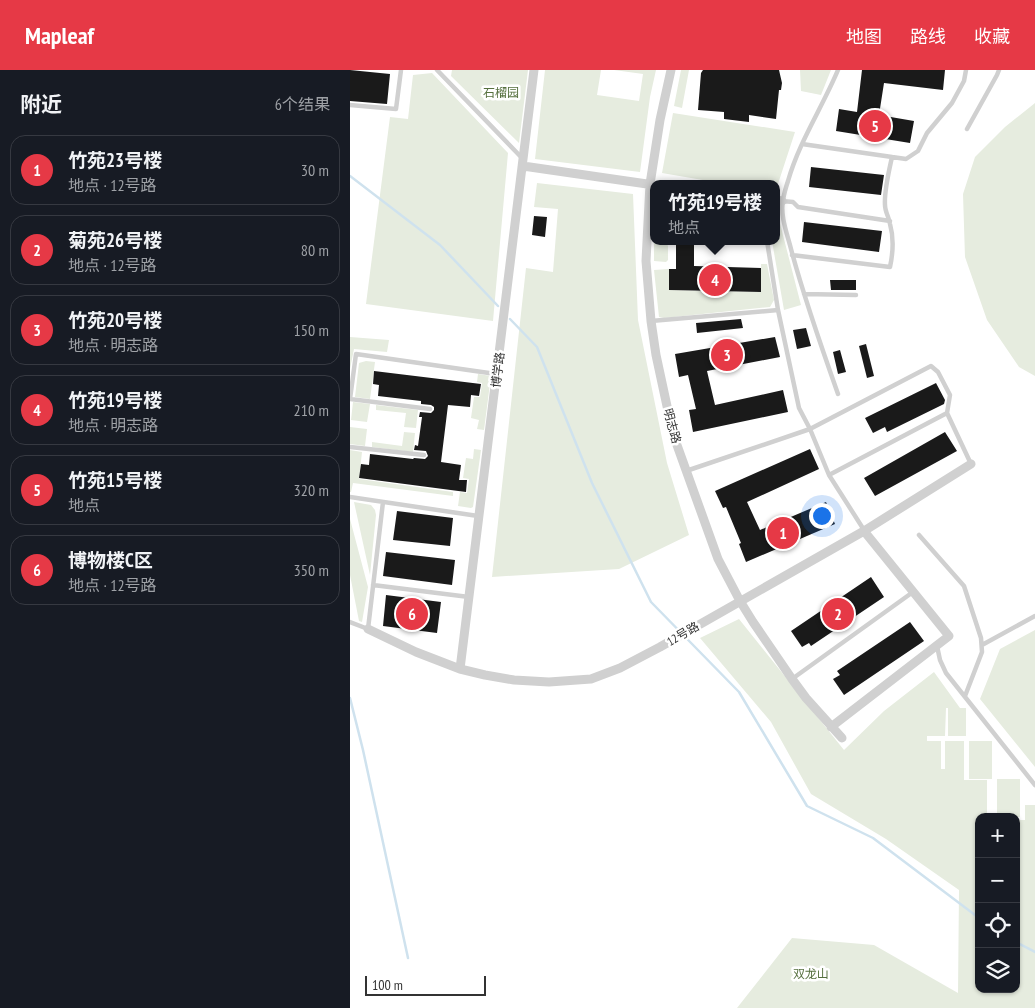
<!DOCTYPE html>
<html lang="zh">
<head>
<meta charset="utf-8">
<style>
  body { margin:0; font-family:"PT Sans Narrow","Noto Sans SC",sans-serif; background:#20242c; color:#f1f3f6 }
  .controls { position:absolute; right:15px; bottom:15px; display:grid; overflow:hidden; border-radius:10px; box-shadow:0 1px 4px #0004 }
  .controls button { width:45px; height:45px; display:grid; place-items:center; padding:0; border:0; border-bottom:1px solid #363941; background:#171b24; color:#f1f3f6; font:25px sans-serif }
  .scale { position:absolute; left:15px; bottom:12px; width:121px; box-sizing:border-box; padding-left:5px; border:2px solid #333; border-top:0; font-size:14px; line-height:18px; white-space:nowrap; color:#333; -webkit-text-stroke:4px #fff; paint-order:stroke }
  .you { position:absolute; left:471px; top:445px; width:18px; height:18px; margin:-12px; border:4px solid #fff; border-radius:50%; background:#1a73e8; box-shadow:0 0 0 8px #1a73e833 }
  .badge { display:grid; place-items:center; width:32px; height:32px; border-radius:50%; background:#e63946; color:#fff; font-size:16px; font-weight:700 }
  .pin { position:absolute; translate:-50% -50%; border:2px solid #fff; box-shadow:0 1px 5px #0006 }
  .popup { position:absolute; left:300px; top:110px; width:130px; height:65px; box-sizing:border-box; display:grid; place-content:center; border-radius:10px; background:#171b24; filter:drop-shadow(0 1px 4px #0005); font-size:16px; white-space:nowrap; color:#9ea1a6 }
  .popup b { font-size:19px; color:#f1f3f6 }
  .popup::after { content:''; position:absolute; left:50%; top:100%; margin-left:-10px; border:10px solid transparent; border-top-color:#171b24 }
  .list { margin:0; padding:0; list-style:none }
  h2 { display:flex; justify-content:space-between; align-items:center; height:65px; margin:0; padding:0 20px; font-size:21px }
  h2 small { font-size:16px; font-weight:400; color:#9ea1a6 }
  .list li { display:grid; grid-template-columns:32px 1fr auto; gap:15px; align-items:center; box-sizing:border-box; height:70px; margin:0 10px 10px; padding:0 10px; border:1px solid #363941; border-radius:15px }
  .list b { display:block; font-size:19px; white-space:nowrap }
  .list p { margin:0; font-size:16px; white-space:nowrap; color:#9ea1a6 }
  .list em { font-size:16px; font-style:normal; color:#9ea1a6 }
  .icon { flex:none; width:28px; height:28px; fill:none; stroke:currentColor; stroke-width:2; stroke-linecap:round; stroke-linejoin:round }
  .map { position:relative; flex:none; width:685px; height:938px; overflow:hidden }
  header { display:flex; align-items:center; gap:30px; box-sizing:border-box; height:70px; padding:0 25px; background:#e63946; color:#fff }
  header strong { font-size:24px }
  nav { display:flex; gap:28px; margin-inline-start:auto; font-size:18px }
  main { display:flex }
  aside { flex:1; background:#171b24 }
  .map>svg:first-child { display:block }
  .green { fill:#e6ecdf }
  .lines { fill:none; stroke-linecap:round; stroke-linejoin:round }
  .stream { stroke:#cfe2ee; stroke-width:2.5 }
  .building { fill:#1a1a1a }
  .lane { stroke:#d0d0d0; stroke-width:4.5 }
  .street { stroke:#d0d0d0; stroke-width:9 }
  .labels { text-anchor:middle; stroke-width:5; stroke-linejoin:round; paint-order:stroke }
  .park-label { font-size:12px; fill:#56703f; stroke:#fff }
  .street-label { font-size:12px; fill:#333; stroke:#fff }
</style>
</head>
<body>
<header>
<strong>Mapleaf</strong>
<nav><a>地图</a><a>路线</a><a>收藏</a></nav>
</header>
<main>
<aside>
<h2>附近<small>6个结果</small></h2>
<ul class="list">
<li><span class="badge">1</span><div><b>竹苑23号楼</b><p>地点 · 12号路</p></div><em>30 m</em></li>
<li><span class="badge">2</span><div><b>菊苑26号楼</b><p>地点 · 12号路</p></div><em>80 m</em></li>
<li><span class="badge">3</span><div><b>竹苑20号楼</b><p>地点 · 明志路</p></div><em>150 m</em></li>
<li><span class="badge">4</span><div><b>竹苑19号楼</b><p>地点 · 明志路</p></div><em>210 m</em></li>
<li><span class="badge">5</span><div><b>竹苑15号楼</b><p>地点</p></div><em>320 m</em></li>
<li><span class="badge">6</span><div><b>博物楼C区</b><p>地点 · 12号路</p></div><em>350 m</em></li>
</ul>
</aside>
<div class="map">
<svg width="685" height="938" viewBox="0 0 685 938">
  <rect width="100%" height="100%" fill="#fff"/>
  <!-- green -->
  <path class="green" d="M102,0H178L169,73L101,6Z
    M195,0H251L247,25L289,31L293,4L264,0H306L300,27L290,102L185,89Z
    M331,0H339L332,38L324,36Z
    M450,0H481L471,25L451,21Z
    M82,3L158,83L143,251L16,234L40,47L58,49L63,5Z
    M685,33V306L669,297L637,250L615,187L613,124L625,87L655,57Z
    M323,43L445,62L426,120V114H376L312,103Z
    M187,113L283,124L288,250L317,393L339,465L269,499L142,507L176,198L203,202L208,139L184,137Z
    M426,138L451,235L434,240L422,171H426Z
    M304,171H315L318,176V190L316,192L304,191Z
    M411,194H417L424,230L420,237L314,248L309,247L304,200L319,199V220L411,222Z
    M0,267L39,270L37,282L4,279L0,299Z
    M16,291L25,292L20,329L5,327L9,293Z
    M128,304L141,306L134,360L127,359L129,350L121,348L124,327H130L132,313L127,312Z
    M3,332L20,334L17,352L1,350Z
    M26,335L68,340L66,358L54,357L56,343L26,340Z
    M0,357L17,359L15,376L0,374Z
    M54,362L65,363L63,382L22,377V372L52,376Z
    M124,379L131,380L123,437L121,438L108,436L110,422L117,423L119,409L113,408L116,388L123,389Z
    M0,380L12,382L9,409L103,422V426L3,413L1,422H0Z
    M4,432L21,435L25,440L26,445L20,505Z
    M0,449L18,517L12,552L9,551L0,505Z
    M389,549L494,680L534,641L584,602L610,638H616V666H598V638H596L595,666H577V671H591V699H595V671H614V710H637V747H629V919H666V750H675V735H685V938H387L442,868L524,875L608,923L609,820L536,769L461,724L421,652L350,568Z
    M685,560V697L630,629L650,579Z
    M619,671H642V709H619Z
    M647,709H670V747H647Z"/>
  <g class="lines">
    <!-- stream -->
    <path class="stream" d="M0,106L90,175L148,236
      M160,249L187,277L242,413L301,532L389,622L457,736L523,768L629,848
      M0,628L13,680L58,888
      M666,872L685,882"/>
  </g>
  <!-- building -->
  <path class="building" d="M0,0L40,4L37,34L0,31Z
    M353,0H429L432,13L431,20H429L426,49L399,45V52L374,49V42L348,40L351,3Z
    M512,0H595L593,20L534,13L529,45L564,51L560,73L486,61L489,39L507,42Z
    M461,97L534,105L531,125L459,117Z
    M184,146L197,147L195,167L182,165Z
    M454,152L532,161L529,182L452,172Z
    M326,171H344V196L411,198V222L319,220V199H326Z
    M480,210H506V220H481Z
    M391,249L393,258L347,263L346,253Z
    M456,258L461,276L447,279L443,260Z
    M425,267L430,287L357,301L365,335L433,320L438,342L343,362L339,340L346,339L338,305L329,307L325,284Z
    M516,274L524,306L517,308L509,276Z
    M490,280L496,302L488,304L483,282Z
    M24,301L131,314L129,326L121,325L120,337L98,335L91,392L111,395L109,410H117L116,422L9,408L11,394L19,395L20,384L63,389L64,388L75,389L78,386L76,381L64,380L65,375L68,376L72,347H69L70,342L81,343L84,340V337L81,335L71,334V331L28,326L29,315L23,314Z
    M586,313L595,330L594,334L537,362L535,357L523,363L515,348Z
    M595,362L607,381L525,426L514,408Z
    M460,379L469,399L397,432L410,460L476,432L485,454L396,492L389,474L391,473L376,437L373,438L365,421Z
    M47,441L103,448L100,476L43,470Z
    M36,482L105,490L102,515L33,506Z
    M521,507L534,527L461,576L459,573L452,577L441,561Z
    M36,525L91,532L87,563L33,556Z
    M560,552L574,571L494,625L483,609L490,605L487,601Z"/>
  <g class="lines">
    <!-- lane -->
    <path class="lane" d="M87,0L172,88
      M0,35L46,39L51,0
      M617,59L647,5L649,0
      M452,74L556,89L568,81L577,63L602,33L614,11L616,0
      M432,131L443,132L448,137L540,151
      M417,171L428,240L449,338L460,359L479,405L514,460
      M442,185L540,197C543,183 544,168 540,154C539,147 535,142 535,135C534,121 539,101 542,87
      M454,224L506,225
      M301,251L428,240
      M488,324C471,276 454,228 441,179C437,163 430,146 433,130C434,124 436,117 438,111C449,72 472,38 488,0
      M80,339L0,329L6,284L146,304
      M0,377L74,385
      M336,401L460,359L581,296L588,302L600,325L597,343L621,394
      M479,405L597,343
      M0,427L128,446
      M569,465L614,516L631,568L632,582L615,626
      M23,515L119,527
      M0,552L18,559L33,432
      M632,575L685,546
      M587,576L590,590L596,603L685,715
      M442,609L563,522"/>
    <!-- street -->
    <path class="street" d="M321,0L310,50L300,114L296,191L301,251L306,285L323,364L368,489L390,531L403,552L442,609L456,628L492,668
      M173,96L304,115
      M426,130L432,131
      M18,559L66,582L110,599L135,605L164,610L199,612L241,609L270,598L310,577L514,461L621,394
      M110,599L184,0
      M481,657L599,566L514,461"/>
  </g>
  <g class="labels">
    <!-- park labels -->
    <g class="park-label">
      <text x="151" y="27">石榴园</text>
      <text x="461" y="908">双龙山</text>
    </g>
    <!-- street labels -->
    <g class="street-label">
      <text transform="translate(148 300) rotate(-83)" y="4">博学路</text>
      <text transform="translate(322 356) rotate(75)" y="4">明志路</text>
      <text transform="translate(333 564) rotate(-30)" y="4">12号路</text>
    </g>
  </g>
</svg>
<div class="controls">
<button>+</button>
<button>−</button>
<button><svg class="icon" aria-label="locate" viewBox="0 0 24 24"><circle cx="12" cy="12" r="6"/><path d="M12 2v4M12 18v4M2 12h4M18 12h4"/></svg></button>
<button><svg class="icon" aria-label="layers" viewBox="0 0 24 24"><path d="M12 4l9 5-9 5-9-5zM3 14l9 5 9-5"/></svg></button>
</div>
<div class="scale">100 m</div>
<div class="you"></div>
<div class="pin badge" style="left:433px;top:463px">1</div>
<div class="pin badge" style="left:488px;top:544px">2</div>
<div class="pin badge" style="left:377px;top:285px">3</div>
<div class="pin badge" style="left:365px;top:210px">4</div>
<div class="popup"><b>竹苑19号楼</b>地点</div>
<div class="pin badge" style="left:525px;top:56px">5</div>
<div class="pin badge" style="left:62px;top:544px">6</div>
</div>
</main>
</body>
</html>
